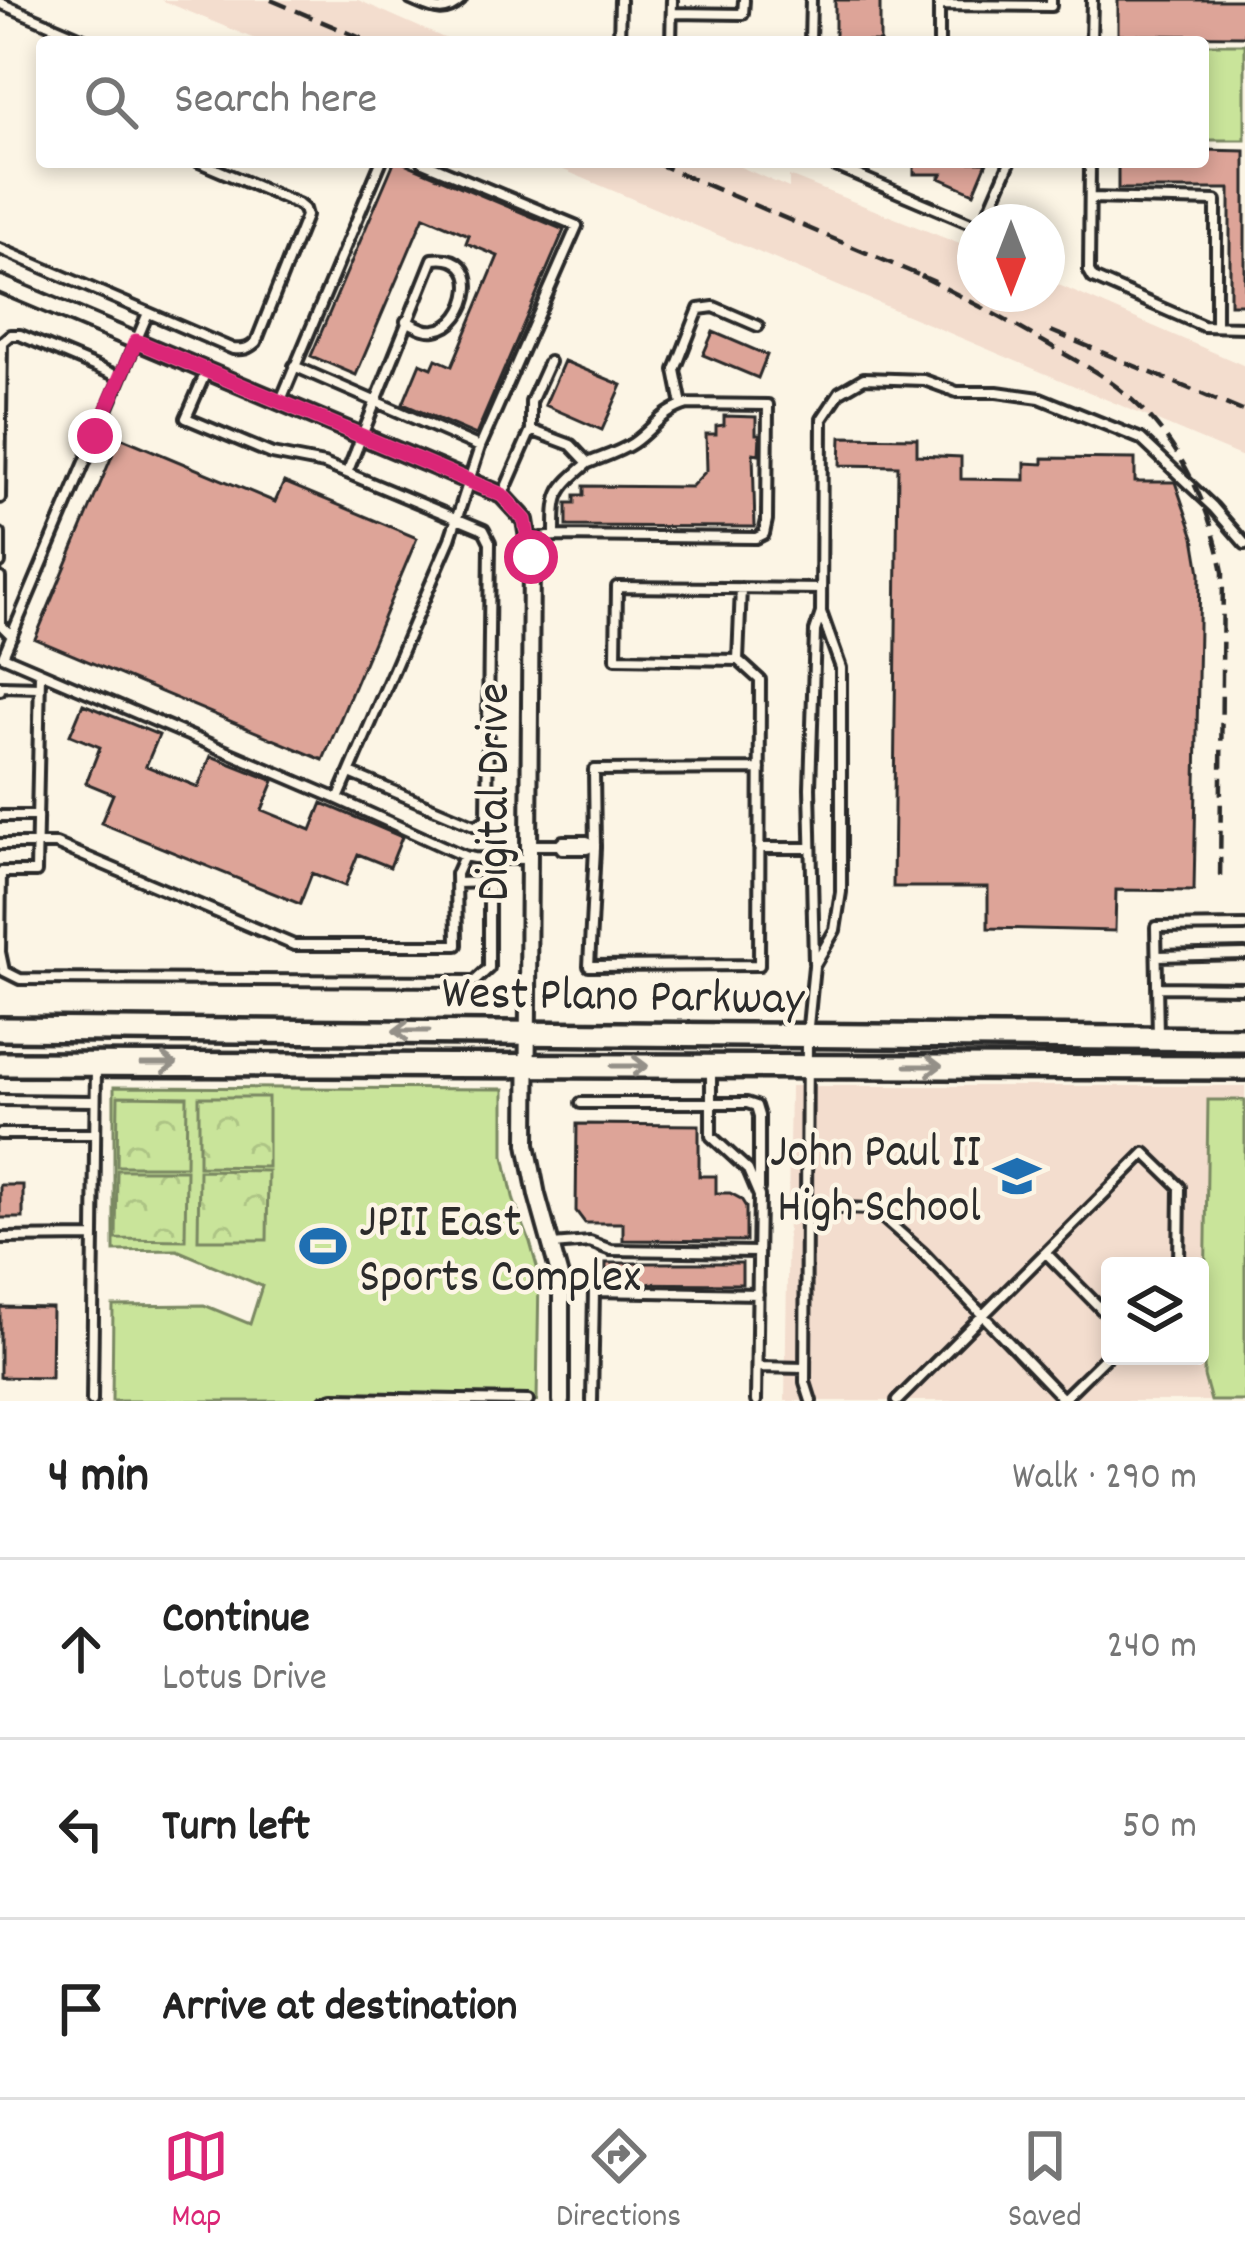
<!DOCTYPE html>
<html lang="en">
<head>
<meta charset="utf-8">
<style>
  body { margin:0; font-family:Dekko,sans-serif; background:#f2f2f2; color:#222 }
  .controls { position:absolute; right:36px; bottom:36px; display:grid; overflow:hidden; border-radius:12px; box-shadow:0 6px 18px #0003 }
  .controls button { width:108px; height:108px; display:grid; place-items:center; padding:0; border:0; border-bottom:3px solid #e0e0e0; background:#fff; color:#222; font:60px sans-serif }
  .compass { position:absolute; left:957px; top:204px; width:108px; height:108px; border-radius:50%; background:#fff; box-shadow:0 6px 18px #0003; rotate:180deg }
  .stop { position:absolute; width:36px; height:36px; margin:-27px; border:9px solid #db2777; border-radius:50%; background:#fff }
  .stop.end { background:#db2777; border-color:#fff; box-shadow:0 3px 12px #0008 }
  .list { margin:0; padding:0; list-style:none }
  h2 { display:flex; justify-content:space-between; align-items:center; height:156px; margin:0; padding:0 48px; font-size:51px }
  h2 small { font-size:39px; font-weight:400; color:#767676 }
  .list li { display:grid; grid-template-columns:78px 1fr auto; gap:36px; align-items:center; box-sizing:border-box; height:180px; padding:0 48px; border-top:3px solid #e0e0e0 }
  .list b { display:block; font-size:45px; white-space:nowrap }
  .list p { margin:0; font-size:39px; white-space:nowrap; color:#767676 }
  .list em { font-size:39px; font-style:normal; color:#767676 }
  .icon { flex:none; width:66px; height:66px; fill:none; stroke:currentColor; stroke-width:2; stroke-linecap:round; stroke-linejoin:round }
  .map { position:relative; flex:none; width:1245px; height:1401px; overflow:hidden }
  .search { position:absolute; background:#fff; box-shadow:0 6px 18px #0003; left:36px; right:36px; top:36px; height:132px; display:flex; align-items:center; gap:30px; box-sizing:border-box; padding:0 42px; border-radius:12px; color:#767676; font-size:45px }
  .sheet { height:696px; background:#fff }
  nav { display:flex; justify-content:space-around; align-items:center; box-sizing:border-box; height:168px; border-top:3px solid #e0e0e0; background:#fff; font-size:33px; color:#767676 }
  nav a { display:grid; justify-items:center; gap:6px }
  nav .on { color:#db2777 }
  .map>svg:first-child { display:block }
  .built { fill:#f3ddce; fill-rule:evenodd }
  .grass { fill:#c9e49a; stroke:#7a8862; stroke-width:3 }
  .forest { fill:url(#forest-crowns); stroke:#7a8862; stroke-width:3 }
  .building { fill:#dda498; stroke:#2b2b2b; stroke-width:3 }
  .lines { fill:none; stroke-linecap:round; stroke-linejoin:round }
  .lane-casing { stroke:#2b2b2b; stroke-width:16 }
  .street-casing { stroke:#2b2b2b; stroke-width:22 }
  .secondary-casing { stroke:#2b2b2b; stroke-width:30 }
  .lane { stroke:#fcf5e5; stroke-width:8 }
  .street { stroke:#fcf5e5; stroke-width:14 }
  .secondary { stroke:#fcf5e5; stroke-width:21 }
  .rail { stroke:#2b2b2b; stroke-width:4.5; stroke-dasharray:18 9; stroke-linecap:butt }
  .oneway { stroke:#949088 }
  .route { stroke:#db2777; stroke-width:15 }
  .labels { text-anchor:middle; stroke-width:9; stroke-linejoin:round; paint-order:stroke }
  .street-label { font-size:48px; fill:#2b2b2b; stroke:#fcf5e5 }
  .poi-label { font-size:48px; fill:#2b2b2b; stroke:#fcf5e5; text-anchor:end }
</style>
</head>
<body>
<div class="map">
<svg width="1245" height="1401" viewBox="0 0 1245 1401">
  <defs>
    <pattern id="forest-crowns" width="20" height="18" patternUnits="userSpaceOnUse" patternTransform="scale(3)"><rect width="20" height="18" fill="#c9e49a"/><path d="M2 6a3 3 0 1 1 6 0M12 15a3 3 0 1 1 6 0" fill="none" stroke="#adc485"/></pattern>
  </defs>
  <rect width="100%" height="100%" fill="#fcf5e5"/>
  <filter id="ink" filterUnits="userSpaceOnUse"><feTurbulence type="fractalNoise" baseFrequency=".00833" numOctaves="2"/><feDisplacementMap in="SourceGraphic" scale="24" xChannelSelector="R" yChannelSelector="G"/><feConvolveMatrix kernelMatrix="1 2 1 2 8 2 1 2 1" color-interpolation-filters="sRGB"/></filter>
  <g filter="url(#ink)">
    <!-- built -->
    <path class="built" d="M161,0H358L453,42H262Z
      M545,162H729L789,188V176L975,250V294H1047V280L1245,366V458Z
      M790,1086H1245V1401H785ZM1110,1266H1200V1356H1110Z"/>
    <!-- grass -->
    <path class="grass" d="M1203,44H1245V140H1203Z
      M114,1087L504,1089V1156L514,1201L530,1242L539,1274L537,1401H112L113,1306L204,1305L250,1324L262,1286L177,1250L114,1251Z
      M1208,1100H1245V1401H1211L1204,1376Z"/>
    <!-- forest -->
    <path class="forest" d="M118,1096L187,1097L186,1166H117Z
      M199,1097H268V1167L199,1166Z
      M117,1170H186L185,1240L116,1239Z
      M199,1170L268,1171L267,1240H198Z"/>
    <!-- building -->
    <path class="building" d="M835,0H880V42H835Z
      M1118,0H1245V36L1118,35Z
      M1203,150L1245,151V304H1230V189H1118V162H1203Z
      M394,162H402L564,230L476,435L403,404L420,363L432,368L436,359L452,366L498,256L466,243L469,235L424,216L356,375L311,356Z
      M914,162H987L974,193L940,178L942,174H914Z
      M713,332L767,355L758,378L703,355Z
      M564,361L622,385L602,430L545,405Z
      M724,416L756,417V434H760L759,454L753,453L755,527L567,526V503H575V495H584V486L691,487L707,470L706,434H716V426L724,425Z
      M120,437L275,502L284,482L417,538L323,760L35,639Z
      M841,437L917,438V455L961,457V479L1025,480V463L1043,464V458L1135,459V482H1175L1194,537L1200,573L1194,891L1116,890L1115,931L988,928V887H893L898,466L840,465Z
      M83,704L159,735L146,766L198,787L211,756L274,781L262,810L311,830L322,803L402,837L390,867L358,854L345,886L312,873L300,904L101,823L113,794L86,783L100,747L70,735Z
      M577,1124L699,1125V1176H716V1193H730L741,1199L746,1207V1241L623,1240V1223H585L576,1211Z
      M0,1185H23V1218H0Z
      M606,1263H742V1284L606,1283Z
      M0,1307L52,1308L51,1378L0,1377Z"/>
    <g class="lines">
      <defs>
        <path id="lane" d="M411,0C430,8 444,17 461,0
          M0,3L91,42
          M939,5L1051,6V0
          M672,13L743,14L744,0
          M619,42L620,0
          M671,42L672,0
          M810,42L811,0
          M939,42V1
          M1091,42L1092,0
          M826,162L975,225
          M1090,162L1089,271L1093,278L1203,326L1245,327
          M1090,198L1216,201V326
          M984,222L1010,162
          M0,249L233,349C244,350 248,349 256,342L306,216L304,209L298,204L199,162
          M294,366L480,447L577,226L423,162
          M206,372L186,418L272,454L324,464L347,473L484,530L490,542L487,819L476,826L350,773
          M281,400L381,162
          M682,405L675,370L699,309L714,307L758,326
          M480,447L450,539L338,799L464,856L474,858L527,859
          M347,473L433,259C487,251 471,326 435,330C425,332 415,325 406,321
          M503,494L531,430V402L549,362
          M0,498L2,342L10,335H20L120,377
          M0,534V563
          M555,536L756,538L764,534L767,520L768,405L688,404C662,411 653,429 633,443C620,452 603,457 588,463
          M530,540L555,536C555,493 555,491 588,463L571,445L531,430
          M0,578V624L12,636
          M741,588L738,660L616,658L617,587L821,589
          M3,656L148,313
          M3,656L338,799
          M738,660L760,680C760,775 759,870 759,965L589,966L595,848L594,770L760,769
          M40,674L36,872H1L0,952L4,971L20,979L475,981L489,968V882L456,883
          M0,690V686L39,687
          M0,816H37
          M563,841H587L595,845L587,849H562L559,845Z
          M0,844H56L294,945H457L456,874L464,856
          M531,845H559
          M759,848H811
          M1157,956L1245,954
          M814,963L810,788L815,631L821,613
          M1157,987L1245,988
          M1158,1037L1156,927L1245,926
          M711,1067V1136L748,1170L759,1196L756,1401
          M0,1100L94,1101
          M581,1103H747L756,1106L759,1116V1189
          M0,1134H93
          M806,1207L873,1209L923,1253L1065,1401
          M0,1238L93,1237
          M552,1245L590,1242L611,1250L758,1252
          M1046,1253L1110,1318
          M757,1367L805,1368
          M1063,1399L1110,1353
          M92,1401L96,1066
          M324,1401L334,1398L528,1401
          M592,1401L594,1291L758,1294
          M811,1401L805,1382L807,1036L814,966L835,930L841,892V668L821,612L822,419L840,392L864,378L924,380L957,392H997L1040,398L1141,439L1213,507L1245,544
          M897,1401L1145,1153L1180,1187L1179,1266"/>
        <path id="street" d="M0,284L502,495L525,520L531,557L527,1144L537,1195L561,1281V1401"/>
        <path id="secondary" d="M0,1029L1245,1039
          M0,1064L1245,1068"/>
      </defs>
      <!-- lane casing -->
      <use href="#lane" class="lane-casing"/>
      <!-- street casing -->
      <use href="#street" class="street-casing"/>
      <!-- secondary casing -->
      <use href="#secondary" class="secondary-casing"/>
      <!-- lane -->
      <use href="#lane" class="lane"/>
      <!-- street -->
      <use href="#street" class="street"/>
      <!-- secondary -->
      <use href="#secondary" class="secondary"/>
      <!-- rail -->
      <path class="rail" d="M271,0L370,42
        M653,162L935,282
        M921,276C965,298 1008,321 1051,346C1069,357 1089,367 1106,379C1171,424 1208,495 1223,572L1220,881
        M1051,331L1245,412"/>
    </g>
    <!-- one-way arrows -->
    <defs><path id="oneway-shaft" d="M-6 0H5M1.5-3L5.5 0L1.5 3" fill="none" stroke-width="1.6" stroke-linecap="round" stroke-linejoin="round" transform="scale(3)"/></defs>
    <g class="oneway">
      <use href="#oneway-shaft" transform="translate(411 1031) rotate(-180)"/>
      <use href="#oneway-shaft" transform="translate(159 1064)"/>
      <use href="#oneway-shaft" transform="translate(630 1066)"/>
      <use href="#oneway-shaft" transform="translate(924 1066)"/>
    </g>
  </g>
  <g class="lines" filter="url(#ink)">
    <!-- route -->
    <path class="route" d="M95,436L136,341L502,495L525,520L531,557"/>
  </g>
  <!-- icons -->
  <defs>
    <symbol id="school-bare" viewBox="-9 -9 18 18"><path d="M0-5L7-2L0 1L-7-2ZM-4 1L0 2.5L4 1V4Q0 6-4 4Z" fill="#1f6fb2" stroke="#fcf5e5" stroke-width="2.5" paint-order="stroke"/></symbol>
    <symbol id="stadium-bare" viewBox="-9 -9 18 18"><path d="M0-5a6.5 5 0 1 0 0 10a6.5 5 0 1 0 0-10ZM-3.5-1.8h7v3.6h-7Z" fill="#1f6fb2" stroke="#fcf5e5" stroke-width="2.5" paint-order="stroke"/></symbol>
  </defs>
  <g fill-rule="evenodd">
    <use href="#school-bare" x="984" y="1143" width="66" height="66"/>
    <use href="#stadium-bare" x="290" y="1213" width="66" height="66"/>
  </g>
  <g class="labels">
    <!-- street labels -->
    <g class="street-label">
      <text transform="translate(490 792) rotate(-90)" y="17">Digital Drive</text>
      <text transform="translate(623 992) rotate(1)" y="17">West Plano Parkway</text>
    </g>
    <!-- poi labels -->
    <g class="poi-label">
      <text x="981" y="1165">John Paul II<tspan x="981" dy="55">High School</tspan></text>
      <text x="359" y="1235" text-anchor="start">JPII East<tspan x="359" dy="55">Sports Complex</tspan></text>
    </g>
  </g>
</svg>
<div class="controls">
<button><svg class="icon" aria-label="layers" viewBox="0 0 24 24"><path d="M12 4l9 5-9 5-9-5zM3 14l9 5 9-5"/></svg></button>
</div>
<svg class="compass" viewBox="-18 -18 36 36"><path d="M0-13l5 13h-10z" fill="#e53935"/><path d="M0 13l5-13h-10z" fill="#767676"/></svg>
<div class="stop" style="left:531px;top:557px"></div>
<div class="stop end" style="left:95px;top:436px"></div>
<div class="search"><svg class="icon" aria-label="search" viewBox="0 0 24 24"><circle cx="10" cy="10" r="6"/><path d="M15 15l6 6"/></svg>Search here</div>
</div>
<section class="sheet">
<h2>4 min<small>Walk · 290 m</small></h2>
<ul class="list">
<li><svg class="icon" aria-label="ahead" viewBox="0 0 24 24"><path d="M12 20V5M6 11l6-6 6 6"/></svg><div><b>Continue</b><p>Lotus Drive</p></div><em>240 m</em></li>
<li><svg class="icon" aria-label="left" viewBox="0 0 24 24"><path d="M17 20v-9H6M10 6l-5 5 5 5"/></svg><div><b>Turn left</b></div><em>50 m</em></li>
<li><svg class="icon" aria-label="arrive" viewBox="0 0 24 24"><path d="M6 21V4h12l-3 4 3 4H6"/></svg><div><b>Arrive at destination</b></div></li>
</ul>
</section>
<nav>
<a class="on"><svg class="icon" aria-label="map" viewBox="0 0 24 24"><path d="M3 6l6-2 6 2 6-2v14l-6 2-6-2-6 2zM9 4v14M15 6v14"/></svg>Map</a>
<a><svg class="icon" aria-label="directions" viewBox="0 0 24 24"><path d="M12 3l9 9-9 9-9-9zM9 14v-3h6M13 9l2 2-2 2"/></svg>Directions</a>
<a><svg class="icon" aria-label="saved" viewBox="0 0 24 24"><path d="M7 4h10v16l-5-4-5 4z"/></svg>Saved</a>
</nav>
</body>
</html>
